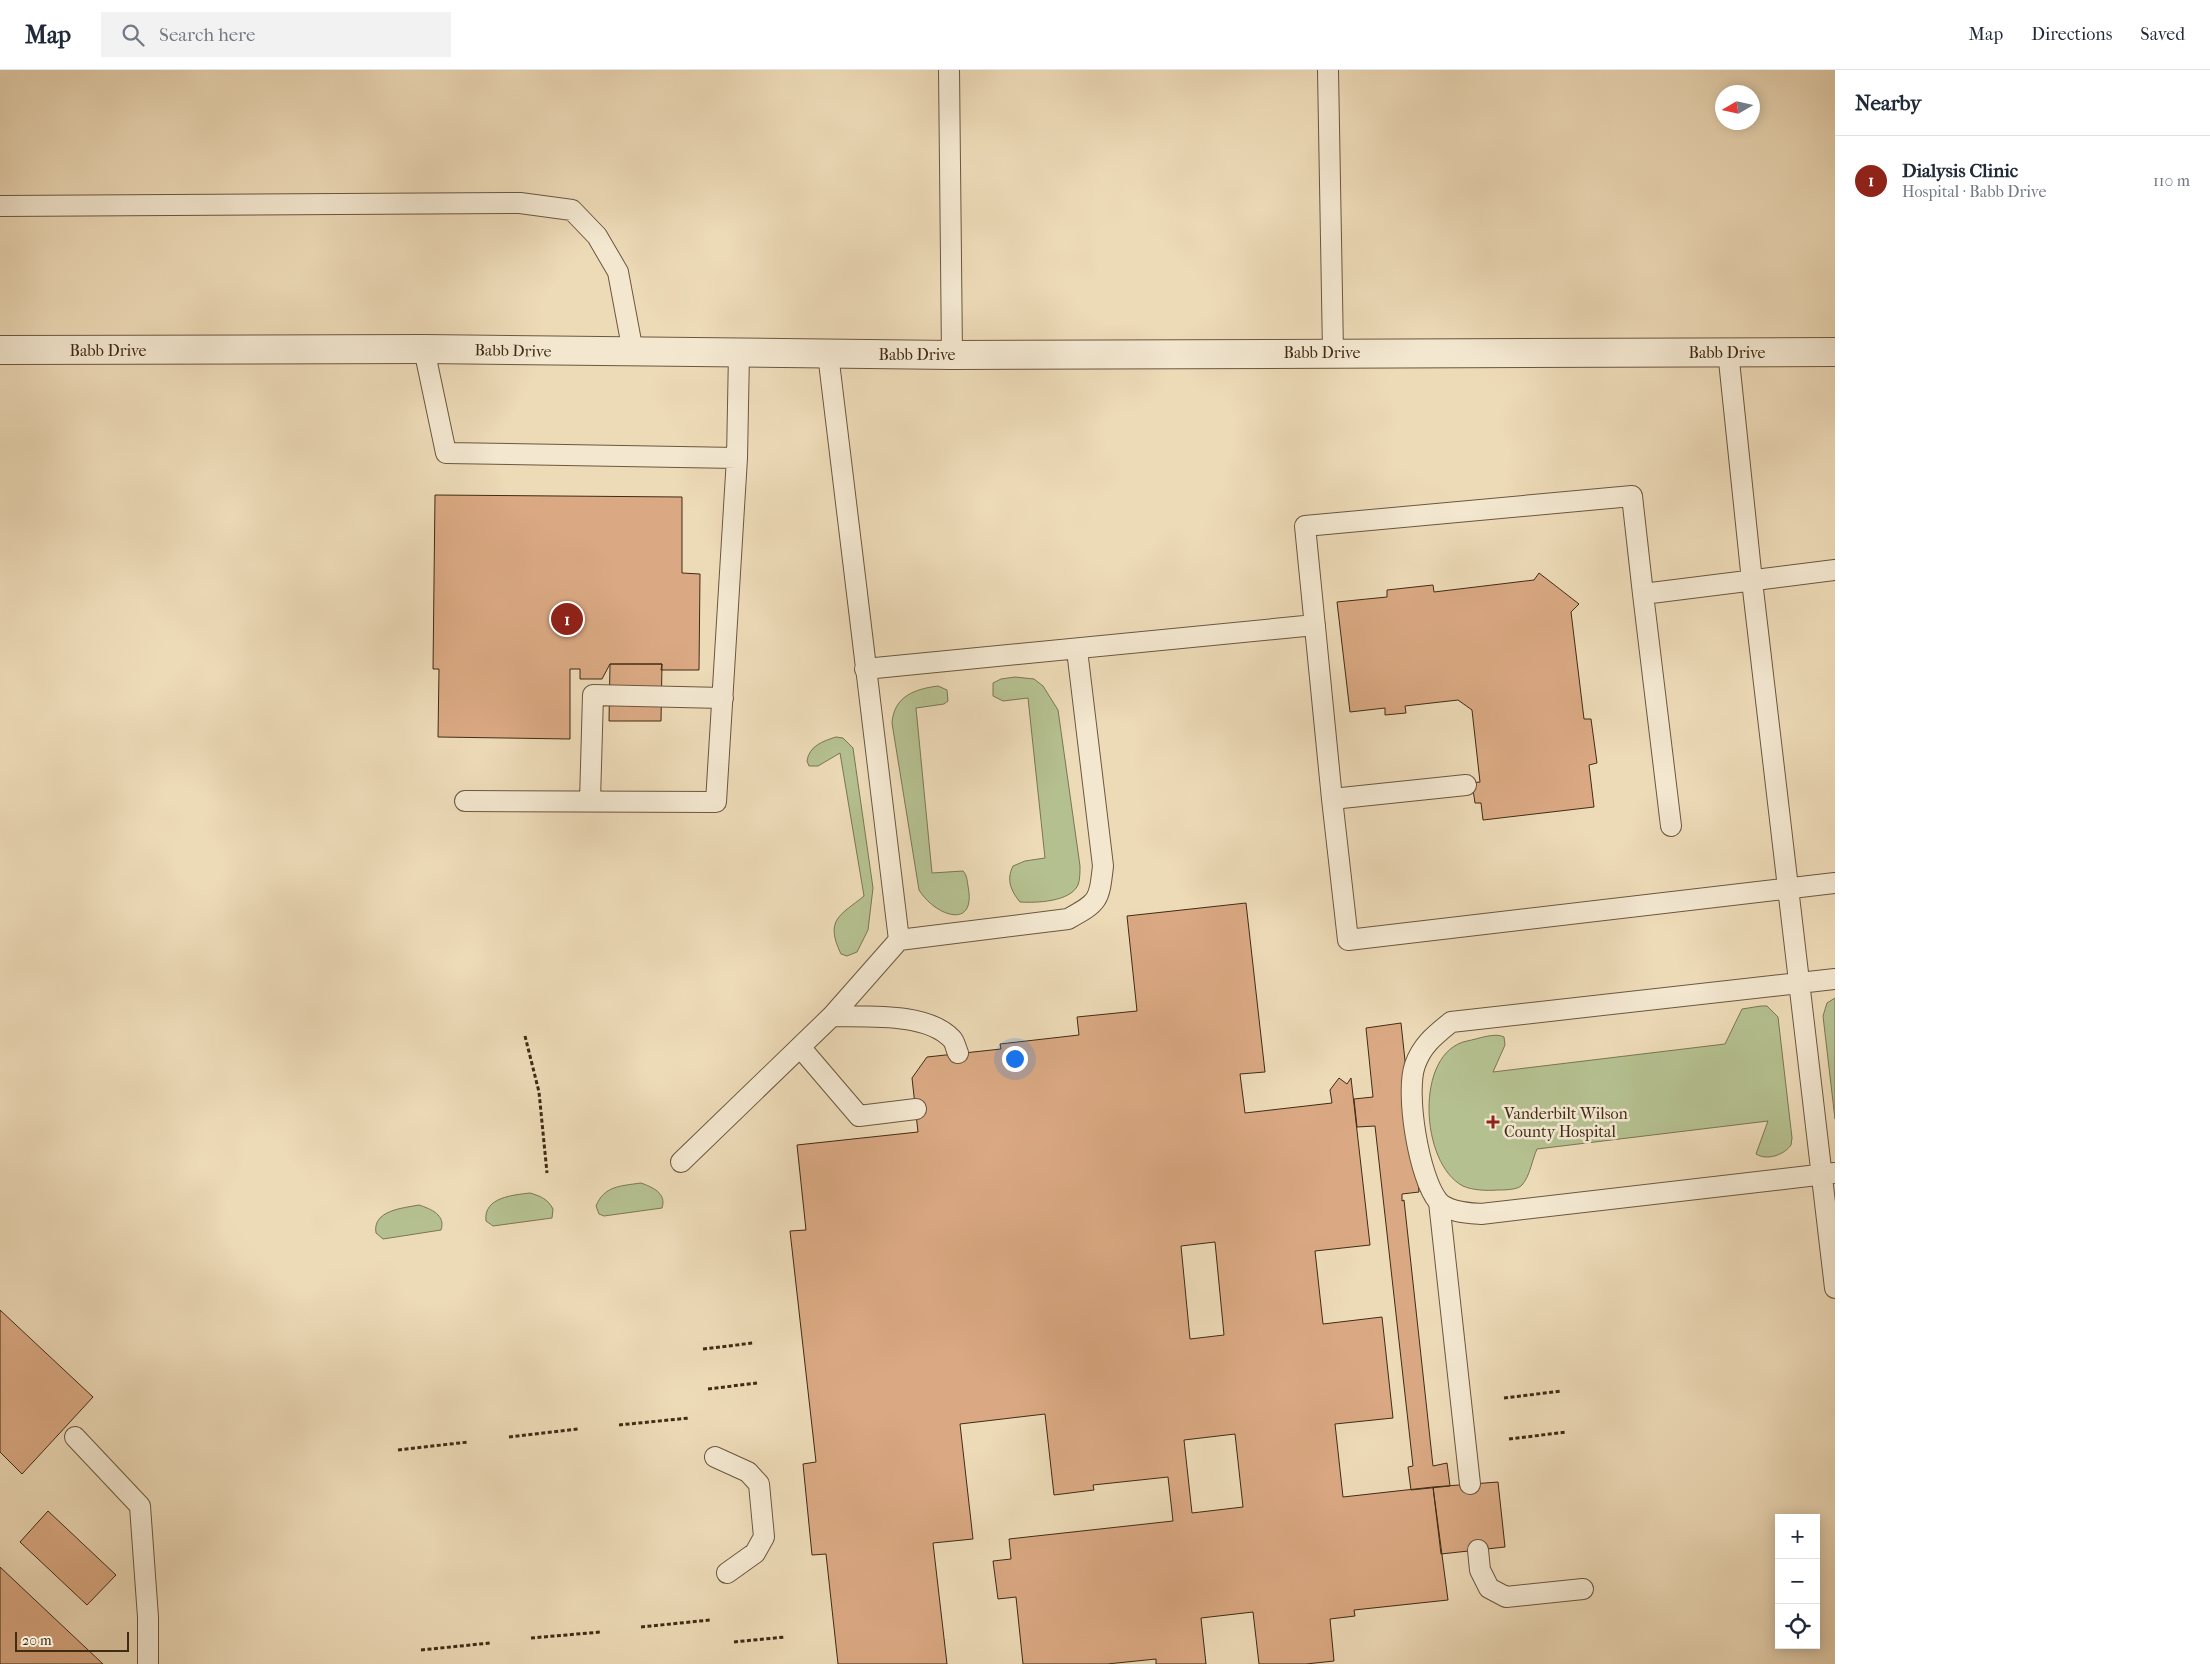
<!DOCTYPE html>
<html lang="en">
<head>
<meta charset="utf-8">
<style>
  body { margin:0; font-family:"IM FELL French Canon",serif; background:#f2f2f3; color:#1f2937 }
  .controls { position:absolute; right:15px; bottom:15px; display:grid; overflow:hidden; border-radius:0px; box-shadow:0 2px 12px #0003 }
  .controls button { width:45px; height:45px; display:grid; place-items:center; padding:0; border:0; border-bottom:1px solid #e0e1e3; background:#fff; color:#1f2937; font:25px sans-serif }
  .compass { position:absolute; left:1715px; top:15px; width:45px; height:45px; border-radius:50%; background:#fff; box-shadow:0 2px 12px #0003; rotate:261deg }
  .scale { position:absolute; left:15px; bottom:12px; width:114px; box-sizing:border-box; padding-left:5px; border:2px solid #402b15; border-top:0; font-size:14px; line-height:18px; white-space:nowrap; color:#402b15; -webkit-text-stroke:4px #f3e7d0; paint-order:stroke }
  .you { position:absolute; left:1014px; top:988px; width:18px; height:18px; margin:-12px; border:4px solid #fff; border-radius:50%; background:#1a73e8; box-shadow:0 0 0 8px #1a73e833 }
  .badge { display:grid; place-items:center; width:32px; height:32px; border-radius:50%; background:#8f2418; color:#fff; font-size:16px; font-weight:700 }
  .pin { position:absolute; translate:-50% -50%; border:2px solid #fff; box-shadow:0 1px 5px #0006 }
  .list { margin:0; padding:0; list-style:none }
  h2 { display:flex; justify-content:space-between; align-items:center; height:65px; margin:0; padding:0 20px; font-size:21px }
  h2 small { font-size:16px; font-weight:400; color:#747a83 }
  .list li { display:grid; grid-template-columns:32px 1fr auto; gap:15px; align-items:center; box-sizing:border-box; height:90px; padding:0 20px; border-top:1px solid #e0e1e3 }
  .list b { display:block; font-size:19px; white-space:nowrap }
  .list p { margin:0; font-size:16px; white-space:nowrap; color:#747a83 }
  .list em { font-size:16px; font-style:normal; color:#747a83 }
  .icon { flex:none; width:28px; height:28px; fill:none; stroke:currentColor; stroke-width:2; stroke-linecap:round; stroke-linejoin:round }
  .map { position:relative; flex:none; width:1835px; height:1594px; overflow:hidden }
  header { display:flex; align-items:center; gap:30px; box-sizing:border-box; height:70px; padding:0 25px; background:#fff; border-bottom:1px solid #e0e1e3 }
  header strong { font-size:24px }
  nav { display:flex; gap:28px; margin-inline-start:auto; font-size:18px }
  .search { width:350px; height:45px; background:#f2f2f3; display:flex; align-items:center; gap:12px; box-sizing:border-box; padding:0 18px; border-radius:0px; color:#747a83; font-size:19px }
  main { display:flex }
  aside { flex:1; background:#fff }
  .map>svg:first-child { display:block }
  .green { fill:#b5c090; stroke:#7a7652 }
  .building { fill:#daa983; stroke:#402b15; fill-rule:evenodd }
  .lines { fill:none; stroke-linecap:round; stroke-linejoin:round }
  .lane-casing { stroke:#6b573e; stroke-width:22 }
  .street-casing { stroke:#6b573e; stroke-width:30 }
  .path { stroke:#402b15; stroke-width:3; stroke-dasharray:4 2.5; stroke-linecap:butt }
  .lane { stroke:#f3e7d0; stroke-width:20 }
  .street { stroke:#f3e7d0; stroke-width:28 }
  .poi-dot { fill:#8f2418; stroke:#f3e7d0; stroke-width:2 }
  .labels { text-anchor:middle; stroke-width:5; stroke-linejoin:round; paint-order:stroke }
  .street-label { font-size:16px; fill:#402b15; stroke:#f3e7d0 }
  .poi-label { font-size:16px; fill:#402b15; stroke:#f3e7d0; text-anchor:start }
</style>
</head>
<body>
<header>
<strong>Map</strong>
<div class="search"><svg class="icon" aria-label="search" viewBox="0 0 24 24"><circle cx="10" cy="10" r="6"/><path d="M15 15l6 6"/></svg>Search here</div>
<nav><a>Map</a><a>Directions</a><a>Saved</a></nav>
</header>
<main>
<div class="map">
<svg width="1835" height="1594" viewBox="0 0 1835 1594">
  <rect width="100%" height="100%" fill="#eddab7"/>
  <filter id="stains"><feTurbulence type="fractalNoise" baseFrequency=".004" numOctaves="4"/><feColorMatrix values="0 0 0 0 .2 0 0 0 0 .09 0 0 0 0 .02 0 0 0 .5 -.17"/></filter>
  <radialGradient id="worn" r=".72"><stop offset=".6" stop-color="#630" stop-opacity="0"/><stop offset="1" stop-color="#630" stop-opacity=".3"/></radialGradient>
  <!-- green -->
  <path class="green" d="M1015,607L1034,609L1043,616L1058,640L1080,796C1080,802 1080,810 1078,815C1070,832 1036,833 1020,832C1011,821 1006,810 1013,796L1025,791L1045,788L1028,628L1003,631L993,626V613L1001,609Z
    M938,616L947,620L948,631L944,634L916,638L932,803L963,801C967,805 967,810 968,816C977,861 935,846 919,820L892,653C894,626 915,619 938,616Z
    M836,667L843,668L853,678L873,818L868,860L857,882L847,886L841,884C824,849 841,845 864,826L840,683L818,696H809L807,691C809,676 823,671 836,667Z
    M1835,928V1049L1823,946L1827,933Z
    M1761,936H1767L1778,947L1792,1068L1791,1075C1784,1085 1767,1091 1756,1084L1768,1051L1537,1079C1532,1090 1530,1106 1522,1115C1518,1120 1504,1120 1497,1120C1487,1121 1471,1120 1463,1116C1420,1094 1414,982 1467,971C1478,969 1495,962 1504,967L1505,975L1493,1002L1725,974L1742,939Z
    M641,1113C652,1117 667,1123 662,1138L604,1146L599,1144L596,1136C604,1116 620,1116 641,1113Z
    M530,1123C540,1126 548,1129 553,1139L552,1148L493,1156L486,1151C483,1127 514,1125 530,1123Z
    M419,1135C431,1139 446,1145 441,1160L383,1169L376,1163C372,1140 404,1138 419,1135Z"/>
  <!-- building -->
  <path class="building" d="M435,425L682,427V503L700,504L699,600H661L662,594H610L602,609H580V599H570V669L438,667L439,599H433Z
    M1539,503L1579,534L1571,542L1584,649H1591L1597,693L1589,695L1594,737L1483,750L1481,733H1475L1472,713L1480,712L1472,640L1458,630L1405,636L1406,643L1385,645V638L1350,642L1337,532L1387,527V520L1433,515L1434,522L1534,510Z
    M610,594H662L661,651H609Z
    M1246,833L1265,1002L1240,1004L1245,1043L1332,1033L1330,1020L1339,1008L1347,1014L1351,1008L1370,1175L1315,1181L1323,1254L1382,1247L1393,1348L1335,1354L1343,1427L1433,1417L1448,1530L1354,1540L1355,1546L1330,1549L1334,1591L1306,1594H1259L1253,1542L1201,1548L1206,1594H1156V1589L1107,1594H1023L1016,1527L998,1529L993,1491L1011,1489L1009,1469L1173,1451L1168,1407L1093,1415L1094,1420L1054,1425L1045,1344L960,1354L973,1469L933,1473L947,1594H838L826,1484L812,1485L803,1394L816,1392L790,1161L806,1160L797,1075L918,1062L912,1008L927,987L1001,979L1000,974L1079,965L1077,947L1137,941L1127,846ZM1215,1172L1224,1265L1190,1269L1181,1176ZM1235,1364L1243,1437L1192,1443L1184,1370Z
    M1401,953L1419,1122L1402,1124V1131L1404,1130L1433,1396L1447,1393L1450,1416L1411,1420L1408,1397L1413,1396L1375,1056L1357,1057L1354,1029L1373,1027L1366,958Z
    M0,1240L93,1327L22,1404L0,1382Z
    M1498,1412L1505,1477L1441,1484L1433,1417Z
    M48,1441L116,1505L87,1535L20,1472Z
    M0,1497L103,1594H0Z"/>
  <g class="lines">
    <defs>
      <path id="lane" d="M949,0L952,285
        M1328,0L1333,282
        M0,136L520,133L572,140L597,166L618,202L633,282
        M424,279L446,383L737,388
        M1728,281L1752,511L1835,1218
        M1643,524L1671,756
        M865,599L1315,555
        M1466,715L1332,729L1348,870L1835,813
        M1332,729L1305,456L1632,426L1643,524L1835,500
        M465,731L716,732L737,388L739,283
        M590,731L593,625L723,628
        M899,870L1068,849C1099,832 1099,831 1103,796L1077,580
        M1835,909L1451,952C1435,965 1422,975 1415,995C1405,1023 1419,1108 1438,1131C1447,1142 1468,1143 1481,1144L1835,1103
        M832,946C867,947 927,942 952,969C955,972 956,979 958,983
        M800,977L859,1046L916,1039
        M681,1092L832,946L899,870L828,284
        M1439,1132L1470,1414
        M75,1367L140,1436L148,1547V1594
        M715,1387L748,1402L759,1414L764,1467L755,1483L727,1503
        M1478,1480L1480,1500L1489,1518L1506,1527L1583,1519"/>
      <path id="street" d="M0,280L424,279L952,285L1835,282"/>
    </defs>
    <!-- lane casing -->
    <use href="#lane" class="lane-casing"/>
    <!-- street casing -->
    <use href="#street" class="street-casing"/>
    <!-- path -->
    <path class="path" d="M525,966L539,1022L547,1103
      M703,1279L753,1273
      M708,1319L757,1313
      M1504,1328L1562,1321
      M619,1355L689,1348
      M509,1367L578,1359
      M1509,1369L1567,1362
      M398,1380L468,1372
      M641,1557L710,1550
      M531,1568L601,1562
      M734,1572L785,1567
      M421,1580L490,1573"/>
    <!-- lane -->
    <use href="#lane" class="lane"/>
    <!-- street -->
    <use href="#street" class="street"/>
  </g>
  <!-- markers -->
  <path class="poi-dot" d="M1490.5 1044.5h5v5h5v5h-5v5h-5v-5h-5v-5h5z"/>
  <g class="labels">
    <!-- street labels -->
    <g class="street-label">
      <text x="108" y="286">Babb Drive</text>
      <text transform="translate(513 280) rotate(1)" y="6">Babb Drive</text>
      <text x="1322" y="288">Babb Drive</text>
      <text x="1727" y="288">Babb Drive</text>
      <text x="917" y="290">Babb Drive</text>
    </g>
    <!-- poi labels -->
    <g class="poi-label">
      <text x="1504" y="1049">Vanderbilt Wilson<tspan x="1504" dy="18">County Hospital</tspan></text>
    </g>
  </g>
  <rect width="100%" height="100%" filter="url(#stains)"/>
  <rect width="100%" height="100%" fill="url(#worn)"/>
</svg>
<div class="controls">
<button>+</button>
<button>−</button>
<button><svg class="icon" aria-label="locate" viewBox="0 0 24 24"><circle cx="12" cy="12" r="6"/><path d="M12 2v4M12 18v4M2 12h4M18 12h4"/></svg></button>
</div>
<svg class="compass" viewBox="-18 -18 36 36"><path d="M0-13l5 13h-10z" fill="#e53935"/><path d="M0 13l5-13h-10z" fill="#747a83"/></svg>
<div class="scale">20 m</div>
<div class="you"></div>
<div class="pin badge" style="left:567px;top:549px">1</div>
</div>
<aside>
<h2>Nearby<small></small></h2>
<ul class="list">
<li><span class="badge">1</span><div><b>Dialysis Clinic</b><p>Hospital · Babb Drive</p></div><em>110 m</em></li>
</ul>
</aside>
</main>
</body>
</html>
